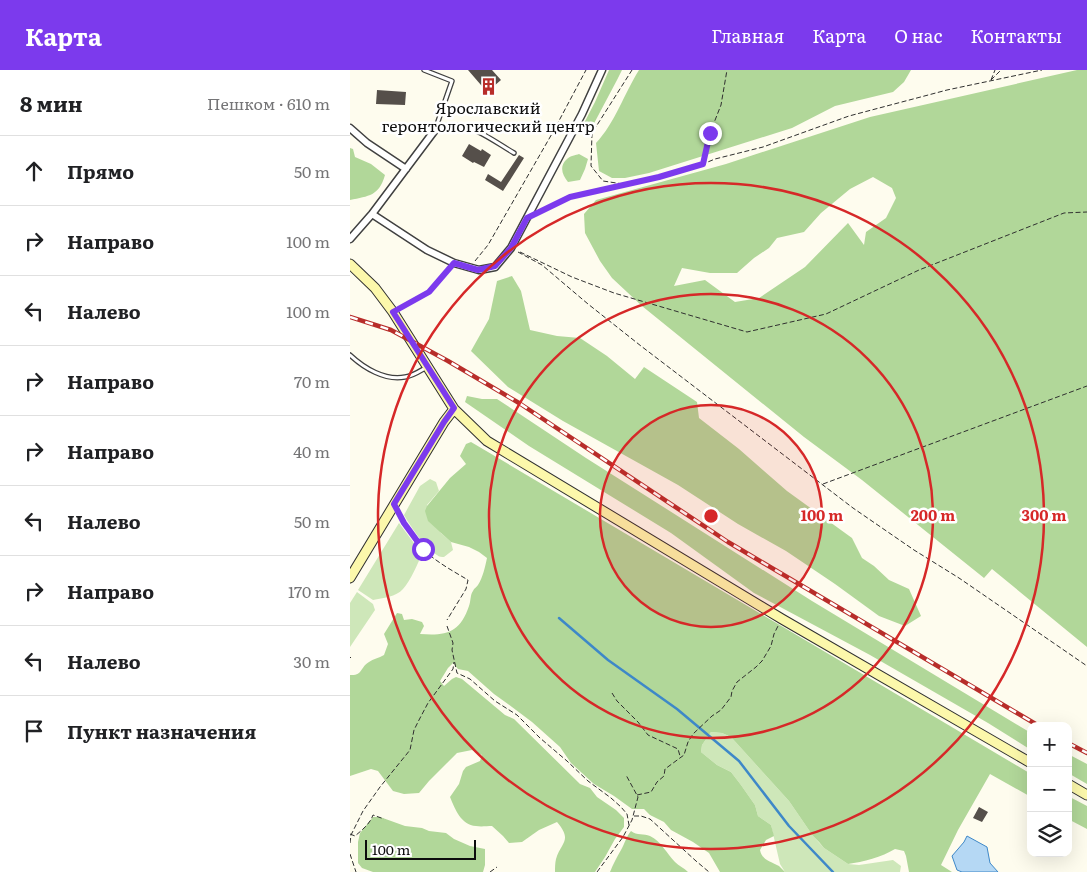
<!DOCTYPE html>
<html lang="ru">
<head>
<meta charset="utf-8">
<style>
  body { margin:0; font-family:Literata,serif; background:#f6f6f6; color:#202124 }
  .controls { position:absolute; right:15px; bottom:15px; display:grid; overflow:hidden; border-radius:10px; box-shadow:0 5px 20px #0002 }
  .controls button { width:45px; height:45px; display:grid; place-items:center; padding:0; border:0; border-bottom:1px solid #e0e0e0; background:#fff; color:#202124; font:25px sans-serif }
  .scale { position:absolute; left:15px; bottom:12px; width:111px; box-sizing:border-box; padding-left:5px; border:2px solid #0d0d0d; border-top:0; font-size:14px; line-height:18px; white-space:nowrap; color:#0d0d0d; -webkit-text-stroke:4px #fff; paint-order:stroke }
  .stop { position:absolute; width:15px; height:15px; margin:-11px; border:4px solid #7c3aed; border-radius:50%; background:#fff }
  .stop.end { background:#7c3aed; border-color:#fff; box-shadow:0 1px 5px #0008 }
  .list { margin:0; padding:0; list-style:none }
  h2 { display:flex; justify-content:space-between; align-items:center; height:65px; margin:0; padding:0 20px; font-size:21px }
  h2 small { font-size:16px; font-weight:400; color:#757577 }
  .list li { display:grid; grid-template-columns:32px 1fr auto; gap:15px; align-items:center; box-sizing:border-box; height:70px; padding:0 20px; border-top:1px solid #e0e0e0 }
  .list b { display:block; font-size:19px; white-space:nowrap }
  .list em { font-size:16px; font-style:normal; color:#757577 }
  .icon { flex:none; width:28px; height:28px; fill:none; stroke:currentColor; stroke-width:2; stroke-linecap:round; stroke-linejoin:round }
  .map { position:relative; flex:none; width:737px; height:802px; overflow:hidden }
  header { display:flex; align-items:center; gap:30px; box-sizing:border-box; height:70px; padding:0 25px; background:#7c3aed; color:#fff }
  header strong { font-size:24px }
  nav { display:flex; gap:28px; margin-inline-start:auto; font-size:18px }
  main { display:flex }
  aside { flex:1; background:#fff }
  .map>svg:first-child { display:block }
  .green { fill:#cee7b9 }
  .forest { fill:#b1d799; fill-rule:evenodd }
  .water { fill:#b5d8f4; stroke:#3e88c8 }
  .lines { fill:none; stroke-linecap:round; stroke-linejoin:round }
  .stream { stroke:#3e88c8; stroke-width:2.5 }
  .building { fill:#554f4a }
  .lane-casing { stroke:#404040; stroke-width:5.5 }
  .street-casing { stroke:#404040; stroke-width:9 }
  .secondary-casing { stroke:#2f2f2f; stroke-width:11 }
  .path { stroke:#2f2f2f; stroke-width:1; stroke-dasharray:5 2.5; stroke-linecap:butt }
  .lane { stroke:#fff; stroke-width:3 }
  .street { stroke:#fff; stroke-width:6 }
  .secondary { stroke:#fcf8ab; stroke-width:9 }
  .rail-casing { stroke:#b82d2a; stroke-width:4.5 }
  .rail { stroke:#fff; stroke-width:2.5; stroke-dasharray:8; stroke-linecap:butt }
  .route { stroke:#7c3aed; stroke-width:6 }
  .ring { fill:none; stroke:#d62828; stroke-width:2.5 }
  .labels { text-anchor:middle; stroke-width:5; stroke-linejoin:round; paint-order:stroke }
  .poi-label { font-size:16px; fill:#0d0d0d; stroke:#fff }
  .centre { fill:#d62828; stroke:#fff; stroke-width:2.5 }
  .ring-label { font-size:15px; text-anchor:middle; font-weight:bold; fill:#d62828; stroke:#fff; stroke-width:5; stroke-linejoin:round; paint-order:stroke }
</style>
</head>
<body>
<header>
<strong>Карта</strong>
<nav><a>Главная</a><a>Карта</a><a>О нас</a><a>Контакты</a></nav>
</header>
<main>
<aside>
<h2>8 мин<small>Пешком · 610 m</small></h2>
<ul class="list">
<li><svg class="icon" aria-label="ahead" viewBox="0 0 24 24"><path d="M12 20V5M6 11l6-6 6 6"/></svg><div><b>Прямо</b></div><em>50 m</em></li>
<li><svg class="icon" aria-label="right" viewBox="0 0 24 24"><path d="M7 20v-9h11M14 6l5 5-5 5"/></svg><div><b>Направо</b></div><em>100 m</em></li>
<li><svg class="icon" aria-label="left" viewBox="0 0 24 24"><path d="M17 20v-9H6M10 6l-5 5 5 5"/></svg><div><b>Налево</b></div><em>100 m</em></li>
<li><svg class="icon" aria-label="right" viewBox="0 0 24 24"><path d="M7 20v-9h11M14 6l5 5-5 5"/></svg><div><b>Направо</b></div><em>70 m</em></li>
<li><svg class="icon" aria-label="right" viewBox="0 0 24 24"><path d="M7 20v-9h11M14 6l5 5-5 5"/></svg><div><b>Направо</b></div><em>40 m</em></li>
<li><svg class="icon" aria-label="left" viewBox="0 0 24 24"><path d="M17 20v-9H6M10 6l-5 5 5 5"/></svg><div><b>Налево</b></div><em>50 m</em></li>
<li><svg class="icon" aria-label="right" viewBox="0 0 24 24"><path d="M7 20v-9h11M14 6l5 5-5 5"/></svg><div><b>Направо</b></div><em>170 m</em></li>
<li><svg class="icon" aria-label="left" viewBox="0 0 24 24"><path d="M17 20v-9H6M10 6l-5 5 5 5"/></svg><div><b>Налево</b></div><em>30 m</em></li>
<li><svg class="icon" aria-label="arrive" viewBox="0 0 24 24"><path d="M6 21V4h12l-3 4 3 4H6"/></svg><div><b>Пункт назначения</b></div></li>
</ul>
</aside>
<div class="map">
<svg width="737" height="802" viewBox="0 0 737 802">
  <rect width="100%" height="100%" fill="#fefcee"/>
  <!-- green -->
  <path class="green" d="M80,409L86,412L89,421L77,435L91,463L101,472L103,480L94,487C92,487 89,487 87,485C75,478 61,457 54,445L70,416Z
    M49,453L72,484C68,493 60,512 53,519C46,527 33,528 23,530L8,520Z
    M7,522L23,534L25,540L0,577V533Z
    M361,662L372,663L381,667L439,731L463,766L474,778L498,794L509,795L543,790L551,796L550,802H435L430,794L421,755L408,746L405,735L391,715L381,702L367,695L351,682L352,675Z"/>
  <!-- forest -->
  <path class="forest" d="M259,0H272L267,10L240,61L232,63V57L245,32Z
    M289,0H561L554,12L543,22L485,36L442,58L299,103L275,108H262L249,101L246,73C265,53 274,24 289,0Z
    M727,0H737V577L642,499L634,508L512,410L454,367L292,236L262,208L250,191L235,163L234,144L246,130L376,94L520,47ZM523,107L542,118L546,128L536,148L516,162L514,175L498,153L455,197L409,228L385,232L355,210L324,216L332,198L360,203H387L404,188L419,178L427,168L454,162L471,143L500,119Z
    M0,78L3,79L5,87L21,94L35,105C29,126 19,126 0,130Z
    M229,84L238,89L235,99L230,110L218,112C212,105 209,96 217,89C220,86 226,85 229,84Z
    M162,206L171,221L180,260L207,266L230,268L257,286L285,309L294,297L347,332L349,348L389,379L437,421L502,468L512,488L524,496L539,510L559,519L571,546L555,556L529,546L485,514L436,481L388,454L328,415L213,351L158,317L121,281L139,249L147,211Z
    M117,326L132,329H147L236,388L462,531L681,663V680L638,653L520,585L404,523L321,463L179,376L115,332Z
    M121,372L681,704V727L640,704L608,760L591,795L602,802H559L556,786L554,781L545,779C532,787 513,792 498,794L474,778L469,772L463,766L439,731L381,667L372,663L361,662L352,675L351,682L367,695L381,702L391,715L405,735L408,746L421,755L424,766L416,770L410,780C412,790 420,791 429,796C431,798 433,800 435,802H370L359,783L343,772L321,760L314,752L300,745L294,739H282L264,726L244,714L221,693L210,677L182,652L162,637L144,624L118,601L108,599L103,593L98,598L90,611L94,616L102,609L106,607L112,609L155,645L164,649L230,714L240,718L247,727L266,740L274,748V757L265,769L255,787L245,802H205C205,798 205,793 206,789C211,772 223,771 207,752L189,760L172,772L159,773L153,766L142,756C137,756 131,757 126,756C111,755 105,739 100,727L109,714L113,701L116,697L130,691L132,685L122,680L107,683L79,711L69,723L54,724L43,721L28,701L21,699L0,706V605C13,606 10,597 19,592C23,589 29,588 34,585L38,574L34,564L47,543L52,544L54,550L62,549L72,552L74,556L70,564C96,566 110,563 119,536C121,531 120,525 123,521C124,518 127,517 128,515C133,507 135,497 137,488L129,482L119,477L101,472L78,451L75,441L77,436L100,408L116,394L110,386L116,374Z
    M718,684L737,694V714L718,703Z
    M718,726L737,736V759L718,749Z
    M23,747H30L55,756L72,758L79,761L96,763L104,769L120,776L135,779V795L133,802H23L12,798L8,793V772L10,763Z
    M281,761C287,766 294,763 300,766C311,771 317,784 325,792C329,796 334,798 338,802H260C263,794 267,787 271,780C275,773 276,767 281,761Z"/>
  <!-- water -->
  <path class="water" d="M617,766L637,777L640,793L648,802H612L607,800L602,786L614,772Z"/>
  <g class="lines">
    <!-- stream -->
    <path class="stream" d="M209,548L258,590L327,639L389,691L439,756L483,802"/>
  </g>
  <!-- building -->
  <path class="building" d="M118,0H142L151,10L137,22Z
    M27,20L56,22L55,35L26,34Z
    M119,74L131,81L132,79L141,85L134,97L124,92L123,93L112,86Z
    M169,85L174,88L153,121L135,110L138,104L151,112Z
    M629,737L638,742L632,752L623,748Z"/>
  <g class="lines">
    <defs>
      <path id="lane" d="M74,0L102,11L85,60
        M85,60C90,58 95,55 100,55C123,54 145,72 164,83
        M0,285C14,298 35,311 55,307C63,306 70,301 77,297"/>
      <path id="street" d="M0,58L17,73L56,99
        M22,144L77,180L104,193L129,200L145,197L161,178L232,44L252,0
        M0,169L22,144L85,60"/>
      <path id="secondary" d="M0,194L25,218L43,242L104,339L137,371L432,549L681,693
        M0,508L94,352L104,339
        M718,714L737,725"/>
    </defs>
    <!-- lane casing -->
    <use href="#lane" class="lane-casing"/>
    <!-- street casing -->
    <use href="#street" class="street-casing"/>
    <!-- secondary casing -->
    <use href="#secondary" class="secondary-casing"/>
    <!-- path -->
    <path class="path" d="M641,10L651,0
      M641,10L645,0
      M353,94L360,63L371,35L377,0
      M273,114L253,111L241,96L242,63L282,0
      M187,144L220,127L309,107L353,94L365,89L413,77L499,46L597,20L692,0
      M168,182L192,195L238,234L291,276L503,438L564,480L609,508L737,596
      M170,182L222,207L264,223L397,262L476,244L569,200L714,143L737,142
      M125,191L138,175L203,62L236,0
      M50,238L79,222L98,199
      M473,414L737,316
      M49,443C55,455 63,469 73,479C86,492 103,501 118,510L116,519L97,550
      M97,556L103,573L102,580L107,603L120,609L145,631L167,645L190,668L217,691L238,711L261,728L271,737L277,744L279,755
      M0,587L1,588
      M262,623L267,631L288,652L298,665L328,679L330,686
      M287,725L301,722L307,712L314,706L315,699L334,685L338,672L343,664L362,646L371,640L381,627L382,621L387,612L406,597L412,591L421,576L424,564L428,556
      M284,746H291L300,749L346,791L359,802
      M0,764L5,766C12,760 20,754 23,745L34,749
      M0,773L1,765L13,741L30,717L60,680L64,660L69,650L78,633L103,599L104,592
      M0,784L6,802
      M140,802L147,797
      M247,802L273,767L282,750L288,727L276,705"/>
    <!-- lane -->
    <use href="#lane" class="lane"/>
    <!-- street -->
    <use href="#street" class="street"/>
    <!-- secondary -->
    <use href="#secondary" class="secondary"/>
    <defs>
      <path id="rail" d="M0,247L41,260L98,291L169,333L378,472L689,656
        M718,673L737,683"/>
    </defs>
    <!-- rail casing -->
    <use href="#rail" class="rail-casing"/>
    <!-- rail -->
    <use href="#rail" class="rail"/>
  </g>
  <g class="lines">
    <!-- route -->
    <path class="route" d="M73,479L54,453L44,434L94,352L104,338L43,242L79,222L104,193L128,200L145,196L161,178L177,148L220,127L309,107L353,94L360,63"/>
  </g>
  <!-- distance rings -->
  <circle cx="361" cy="446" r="111" fill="#d62828" fill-opacity=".12"/>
  <g class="ring">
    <circle cx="361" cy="446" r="111"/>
    <circle cx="361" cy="446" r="222"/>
    <circle cx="361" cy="446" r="333"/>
  </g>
  <!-- icons -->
  <defs>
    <symbol id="building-bare" viewBox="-9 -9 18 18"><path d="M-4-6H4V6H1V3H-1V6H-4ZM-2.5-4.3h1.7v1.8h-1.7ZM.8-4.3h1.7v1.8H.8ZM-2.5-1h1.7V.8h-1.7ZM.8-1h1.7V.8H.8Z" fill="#b82d2a" stroke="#fff" stroke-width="2.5" paint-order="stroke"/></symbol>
  </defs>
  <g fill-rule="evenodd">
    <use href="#building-bare" x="126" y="4" width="25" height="25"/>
  </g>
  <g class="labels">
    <!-- poi labels -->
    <g class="poi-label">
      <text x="138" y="44">Ярославский<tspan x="138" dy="18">геронтологический центр</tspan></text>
    </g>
  </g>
  <circle cx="361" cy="446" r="8" class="centre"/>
  <g class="ring-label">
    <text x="472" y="451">100 m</text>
    <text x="583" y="451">200 m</text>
    <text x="694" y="451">300 m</text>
  </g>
</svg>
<div class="controls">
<button>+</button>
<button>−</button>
<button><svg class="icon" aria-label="layers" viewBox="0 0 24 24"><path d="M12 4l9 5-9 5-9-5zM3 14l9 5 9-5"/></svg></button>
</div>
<div class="scale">100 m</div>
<div class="stop" style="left:73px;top:479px"></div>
<div class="stop end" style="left:360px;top:63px"></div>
</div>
</main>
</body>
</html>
